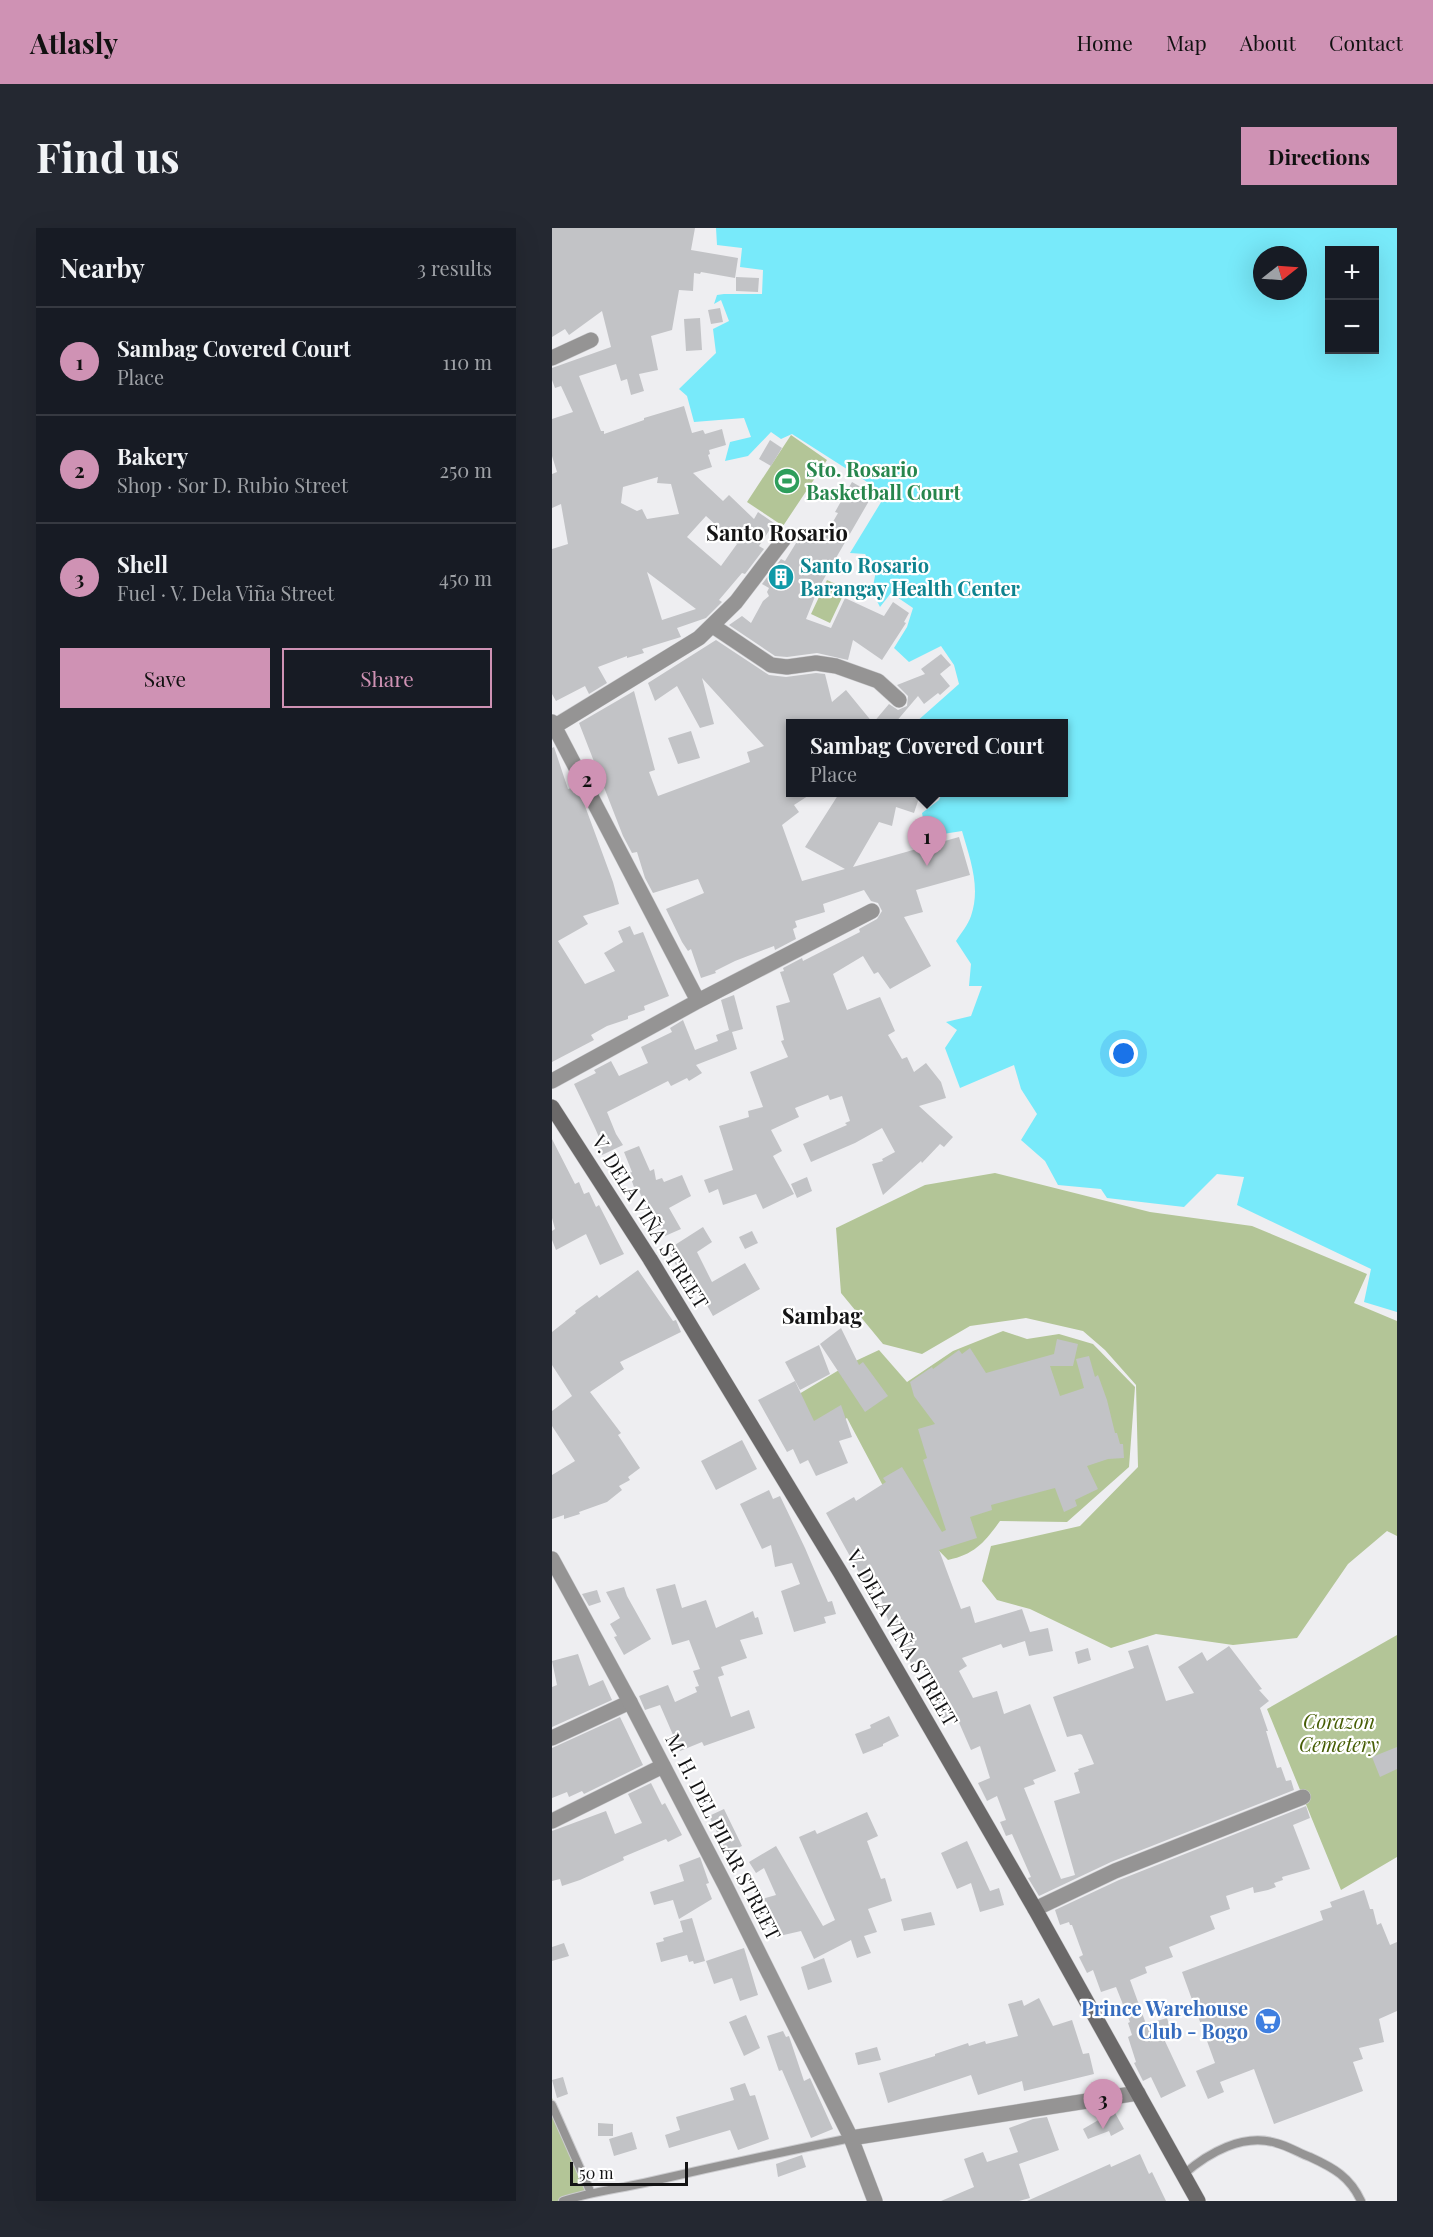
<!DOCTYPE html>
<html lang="en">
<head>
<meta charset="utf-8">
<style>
  body { margin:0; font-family:"Playfair Display",serif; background:#242831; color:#f1f3f6 }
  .controls { position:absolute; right:18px; top:18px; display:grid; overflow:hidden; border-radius:0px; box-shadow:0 6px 24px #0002 }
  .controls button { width:54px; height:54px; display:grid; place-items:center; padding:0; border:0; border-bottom:2px solid #363941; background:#171b24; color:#f1f3f6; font:30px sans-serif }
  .compass { position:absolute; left:701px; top:18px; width:54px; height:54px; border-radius:50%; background:#171b24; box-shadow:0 6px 24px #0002; rotate:73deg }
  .scale { position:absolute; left:18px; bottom:15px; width:118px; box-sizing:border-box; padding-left:6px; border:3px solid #141415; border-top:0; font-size:16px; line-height:21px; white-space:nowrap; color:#141415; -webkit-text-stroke:4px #fff; paint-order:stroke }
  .you { position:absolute; left:572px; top:826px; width:21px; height:21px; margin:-15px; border:4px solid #fff; border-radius:50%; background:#1a73e8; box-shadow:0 0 0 9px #1a73e833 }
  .badge { display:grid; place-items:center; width:39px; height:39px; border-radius:50%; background:#cf92b4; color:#111; font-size:20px; font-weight:700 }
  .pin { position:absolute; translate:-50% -50px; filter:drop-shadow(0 2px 3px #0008) }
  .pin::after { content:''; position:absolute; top:32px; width:21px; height:18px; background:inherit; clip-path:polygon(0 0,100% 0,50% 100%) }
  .popup { position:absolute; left:234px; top:491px; width:282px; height:78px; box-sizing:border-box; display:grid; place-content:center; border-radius:0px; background:#171b24; filter:drop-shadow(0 2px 4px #0005); font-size:20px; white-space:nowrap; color:#9ea1a6 }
  .popup b { font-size:22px; color:#f1f3f6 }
  .popup::after { content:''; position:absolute; left:50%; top:100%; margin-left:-12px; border:12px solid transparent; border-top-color:#171b24 }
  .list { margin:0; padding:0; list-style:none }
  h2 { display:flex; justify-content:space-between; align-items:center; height:78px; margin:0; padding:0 24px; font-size:26px }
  h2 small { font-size:20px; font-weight:400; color:#9ea1a6 }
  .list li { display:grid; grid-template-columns:39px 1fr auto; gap:18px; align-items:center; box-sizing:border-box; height:108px; padding:0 24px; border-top:2px solid #363941 }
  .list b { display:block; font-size:22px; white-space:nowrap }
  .list p { margin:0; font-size:20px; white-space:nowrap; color:#9ea1a6 }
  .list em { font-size:20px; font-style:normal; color:#9ea1a6 }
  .actions { display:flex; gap:12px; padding:18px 24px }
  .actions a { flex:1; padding:14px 0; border:2px solid #cf92b4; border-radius:0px; text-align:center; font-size:21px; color:#cf92b4 }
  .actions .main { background:#cf92b4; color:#111 }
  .map { position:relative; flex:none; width:845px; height:1973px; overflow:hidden; border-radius:0px }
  header { display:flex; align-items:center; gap:36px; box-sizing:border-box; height:84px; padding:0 30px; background:#cf92b4; color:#111 }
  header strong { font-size:28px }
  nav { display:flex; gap:33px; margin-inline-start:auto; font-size:21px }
  .intro { display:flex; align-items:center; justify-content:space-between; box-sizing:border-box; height:144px; padding:0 36px }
  h1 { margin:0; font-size:42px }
  .button { padding:15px 27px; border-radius:0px; background:#cf92b4; color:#111; font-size:21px; font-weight:700 }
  main { display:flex; gap:36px; padding:0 36px }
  aside { flex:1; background:#171b24; border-radius:0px; box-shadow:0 6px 24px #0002 }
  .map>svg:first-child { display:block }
  .green { fill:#b3c597 }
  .water { fill:#78eafa; fill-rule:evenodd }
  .building { fill:#c2c3c6; fill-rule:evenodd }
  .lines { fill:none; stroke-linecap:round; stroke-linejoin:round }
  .service-casing { stroke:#cbcbce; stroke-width:10 }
  .minor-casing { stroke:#cbcbce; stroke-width:16 }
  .tertiary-casing { stroke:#cbcbce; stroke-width:16 }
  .secondary-casing { stroke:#cbcbce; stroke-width:16 }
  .service { stroke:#959494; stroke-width:8 }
  .minor { stroke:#959494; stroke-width:15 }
  .tertiary { stroke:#959494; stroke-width:15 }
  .secondary { stroke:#6b6969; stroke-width:15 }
  .labels { text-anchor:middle; stroke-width:4.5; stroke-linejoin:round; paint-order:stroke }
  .leisure-label { font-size:20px; font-weight:bold; fill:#27864d; stroke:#fff; text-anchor:start }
  .culture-label { font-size:20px; font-weight:bold; fill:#0d838f; stroke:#fff; text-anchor:start }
  .street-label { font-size:20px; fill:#141415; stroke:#fff }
  .park-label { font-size:20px; font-style:italic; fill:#465d05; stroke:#fff }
  .shop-label { font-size:20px; font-weight:bold; fill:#366cbe; stroke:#fff; text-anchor:end }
  .quarter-label { font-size:22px; font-weight:bold; fill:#141415; stroke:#fff }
</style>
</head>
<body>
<header>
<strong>Atlasly</strong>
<nav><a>Home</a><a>Map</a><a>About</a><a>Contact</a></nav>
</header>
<div class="intro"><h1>Find us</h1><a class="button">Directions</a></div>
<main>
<aside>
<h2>Nearby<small>3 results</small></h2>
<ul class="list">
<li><span class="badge">1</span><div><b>Sambag Covered Court</b><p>Place</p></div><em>110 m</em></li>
<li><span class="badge">2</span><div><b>Bakery</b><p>Shop · Sor D. Rubio Street</p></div><em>250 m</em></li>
<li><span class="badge">3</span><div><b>Shell</b><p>Fuel · V. Dela Viña Street</p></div><em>450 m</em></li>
</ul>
<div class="actions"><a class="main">Save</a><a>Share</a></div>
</aside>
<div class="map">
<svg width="845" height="1973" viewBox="0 0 845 1973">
  <rect width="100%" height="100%" fill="#eeeef1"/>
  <!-- green -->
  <path class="green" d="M239,207L275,232L231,298L195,274Z
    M275,352L294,361L278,395L259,386Z
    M443,945L598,984L700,998L815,1046L802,1075L845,1093V1308L835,1303L796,1336L745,1410L681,1417L604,1406L559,1420L478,1381L445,1372L430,1353L439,1318L528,1298L586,1239L584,1157L553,1122L531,1103L474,1090L418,1098L370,1126L331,1116L289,1065L284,1000L373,957Z
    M451,1103L475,1111L507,1106L541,1116L583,1159L577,1239L515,1294L448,1293C432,1315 423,1326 396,1332L339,1273L295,1190L246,1216L222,1181L297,1136L327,1122L355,1154L401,1123Z
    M845,1407V1629L789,1662L715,1481Z
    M0,1870L34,1961L30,1973H0Z"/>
  <!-- water -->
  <path class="water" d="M164,0H845V1084L812,1074L819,1041L685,977L692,949L665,946L632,979L555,970L549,961L506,957L493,933L469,912L485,886L469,861L462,837L408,860L393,820L405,802L394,794L419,788L430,758H417L419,736L404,713C409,705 416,697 419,688C429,659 418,631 410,603L391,606L387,593L372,595L370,585L387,572L390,565L512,564V496L363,495L407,456L402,437L389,418L357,434L342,420L355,399L361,380L339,365L328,379L320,363L324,343L313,326L298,325L334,266L240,206L229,211L219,204L196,228L173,233L178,214L199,209L192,190L142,194L135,168L127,161L164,125L161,101L177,93L169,72L162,76L165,67L172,66H210L211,42L188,39L190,20L165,17ZM778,22H822V122H778ZM710,27H746V63H710Z"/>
  <!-- building -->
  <path class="building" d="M0,0H143L139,22L186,30L183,50L149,44L148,46L142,45L141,63L127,62L120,102L99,108L106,142L87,146L92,163L79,167L75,151L69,153L64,136L27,148L49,203H52V206L92,192V190L132,178L140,205L151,202L153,206L170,201L174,217L157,222L158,226L156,227L160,239L141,245L171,273L177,267L202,291L206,284L222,295L207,318L212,321L193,346L190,345L167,372L170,374L154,390L125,400L129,409L90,421L92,425L75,430V428L46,439L55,455L37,466L33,458L4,473L0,466V321L16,316L9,276L0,280V246L5,244L0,228V191L21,184L9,158L3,160L0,152V140L59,119L50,83L17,107L13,101L0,109ZM106,249L105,255L119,256L127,286L95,291L90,281L85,283L69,275L71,259ZM154,288L185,316L169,338L135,309ZM95,344L144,381L110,392Z
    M184,49L207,50L206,64L184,63Z
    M168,80L171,94L159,96L156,82Z
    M148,90L150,122L134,123L132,91Z
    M218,212L230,220L219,238L207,231Z
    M300,254L321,266L266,361L254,391L279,400L293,370L332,388L341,374L357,385L352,394L354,395L330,432L301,412L296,432L265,425L235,429L223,428L177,397L190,388L199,395L211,373L217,368L215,364L217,360L210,356L229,331L233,333L252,302L270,313L286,285L283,284Z
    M164,412L217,447L234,449L264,445L273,446L280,474L294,462L321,495L337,476L346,482L355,478L356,468L345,457L373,446L369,441L389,426L399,437L388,446L398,458L388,467L386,465L372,476L366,468L343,495H275L272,493L238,495V564H262L242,577L247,584L230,597L250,653L293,641L253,619L288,564H369L362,585L344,579L340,598L327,594L301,639L407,609L418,647L364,662L371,684L352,689L379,738L338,761L326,744L322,746L311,728L281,746L295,782L328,769L343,803L336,807L350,831L355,829L362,844L374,835L389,854L394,870L367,878L401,909L392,919L388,916L370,935L369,933L331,967L320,936L331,933L330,931L343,924L330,900L303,915L259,934L251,916L295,897L293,895L298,893L290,868L278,872L276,867L243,880L247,889L219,902L230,923L221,928L242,966L211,981L204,966L171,977L166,961L157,965L152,952L181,942L167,898L197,889L196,883L211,879L198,844L236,829L229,813L232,812L224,778L238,774L228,744L232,743L231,740L250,730L251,733L308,704L307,701L325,691L330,683L326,675L319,673L312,662L271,676L273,684L243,693L245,699L241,701L244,711L223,722L222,718L183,733L163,743L164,745L149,750L139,721L136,723L130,714L114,681L152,665L146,651L101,665L93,650L85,624L80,625L71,608L27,495L82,463L103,542L97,544L106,568L198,534L195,524L212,518L150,450L162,496L148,500L125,458L103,473L96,455Z
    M139,503L148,530L126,536L116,510Z
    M2,519L16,561L23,559L33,578L61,654L67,676L31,688L36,696L6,713L33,756L63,743L52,725L71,714L66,703L78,698L82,707L91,704L117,768L92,778L93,782L76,788V791L55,798L39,807L42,812L0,834V520Z
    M182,767L191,801L180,804L185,821L144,837L150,845L137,853L135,850L119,858L116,853L55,884L64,906L71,917L50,927L44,916L49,914L43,900L22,856L44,845L42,842L59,833L67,848L96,835L89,819L120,804L118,800L131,792L143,822L166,813L164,807L177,802L169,772Z
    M0,911L23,956L27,954L32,966L37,964L44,979L47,977L72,1026L48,1037L34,1006L4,1022L0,1012V1003L3,1001L0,990Z
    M87,918L98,943L102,941L104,952L110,950L112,954L130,947L139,968L117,980L129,1001L113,1008L104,992L100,993L85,958L82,959L77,945L80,944L72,924Z
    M255,949L260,963L245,970L239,956Z
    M151,999L160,1014L145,1024L160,1054L193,1035L208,1061L161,1088L142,1054L138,1056L128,1034L124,1037L115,1022Z
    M200,1003L206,1015L193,1021L187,1009Z
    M86,1042L121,1093L124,1092L129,1104L68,1134L72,1141L38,1164L69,1205L66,1207L88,1240L76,1249L78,1252L67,1258L70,1262L55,1274L27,1284L28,1286L12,1291V1287L0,1291V1247L23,1233L0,1198V1183L20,1168L0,1137V1104L24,1085L23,1083L45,1067L47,1070Z
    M289,1100L307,1137L311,1134L336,1168L313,1184L268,1116Z
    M505,1111L526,1116L521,1138H498L508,1168L532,1160L524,1131L537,1128L543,1149L546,1147L555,1172L563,1205H565L568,1216H571L572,1230L556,1231L535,1238L546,1261L523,1272L525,1278L512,1284L503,1260L439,1277L440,1282L418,1289L425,1310L387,1322L409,1381L418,1378L423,1395L470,1381L478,1404L496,1400L501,1423L477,1428L473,1413L451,1420L449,1416L410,1430L415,1438L407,1443L421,1470L445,1463L452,1486L478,1476L504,1543L481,1552L483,1556L472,1560L509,1651L523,1647L502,1573L528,1565L522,1545L527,1543L526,1541L542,1536L530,1507L528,1506L515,1509L501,1469L582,1440L576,1423L596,1417L614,1473L642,1465L626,1439L650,1424L655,1433L677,1418L710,1461L707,1462L717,1473L708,1480L716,1503H714L725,1540L729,1539L734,1553L739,1552L742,1562L559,1634L487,1668L476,1650L479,1649L460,1606L454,1608L448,1594L454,1592L445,1568L435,1573L426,1555L438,1550L428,1518L419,1522L405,1490L401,1492L398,1487L391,1491L373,1459L379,1457L370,1433L360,1438L342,1396L338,1398L324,1355L315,1359L274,1285L302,1269L304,1273L334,1254L331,1250L350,1239L390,1304L394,1302L371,1232L375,1230L366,1201L383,1196L362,1168L358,1154L380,1139L381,1141L407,1122L410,1126L418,1120L434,1145L502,1126Z
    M267,1117L278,1146L248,1162L233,1134Z
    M243,1153L262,1193L289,1177L300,1209L287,1213L296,1235L264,1248L256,1232L248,1236L241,1221L235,1224L206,1172Z
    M190,1212L205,1241L164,1262L149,1233Z
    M217,1262L221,1271L228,1268L253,1320L276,1374L280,1373L284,1386L272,1389L274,1395L242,1404L229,1363L248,1356L240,1335L223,1339L219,1317L210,1321L188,1276Z
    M123,1356L130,1380L154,1372L164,1400L201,1383L203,1390L206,1389L211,1406L188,1412L195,1430L169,1439L172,1447L166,1449L179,1489L197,1482L203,1500L152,1518L150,1514L128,1523L108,1477L93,1482L87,1468L116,1457L123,1474L145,1464L143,1459L147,1458L141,1443L148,1441L137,1412L120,1417L104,1361Z
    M72,1359L75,1368L99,1411L72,1427L62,1409L65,1408L58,1396L68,1390L54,1364Z
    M45,1362L49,1374L37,1378L30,1366Z
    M536,1420L539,1432L526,1436L523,1424Z
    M26,1426L37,1458L51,1452L60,1472L0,1499V1459L5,1457L0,1433Z
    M337,1488L347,1508L331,1516V1518L311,1526L303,1506L319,1500L318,1497Z
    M68,1489L91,1537L32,1566L30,1563L17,1569L15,1564L0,1570V1520Z
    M845,1519V1541L828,1549L820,1529Z
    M99,1555L110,1577L113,1575L130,1607L116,1614L114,1611L71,1629L72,1632L28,1652L10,1658L8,1651L0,1653V1603L54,1583L63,1606L90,1595L76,1566Z
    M754,1578L758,1590L741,1597L758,1641L730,1649L731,1652L722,1655L724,1659L716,1662L702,1665L701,1659L674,1668L678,1681L658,1688L663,1701L617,1719L621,1729L593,1739L595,1745L578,1752L594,1796L615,1790L621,1808L612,1811L634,1858L609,1870L599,1849L591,1853L582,1835L584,1834L576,1809L580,1807L576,1795L578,1794L564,1759L549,1764L541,1742L535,1745L527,1729L531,1727L520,1697H518L517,1694L508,1697L503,1682L567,1652Z
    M172,1581L190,1618L175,1625L157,1588Z
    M315,1584L326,1608L315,1613L329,1651L333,1650L340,1673L316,1681L325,1704L312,1708L319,1725L305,1730L299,1712L262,1731L249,1703L223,1709L210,1671L224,1667L212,1640L204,1645L197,1634L224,1618L271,1698L283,1692L247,1609L263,1602L265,1606Z
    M415,1613L438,1663L447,1660L452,1677L428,1684L419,1655L405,1661L389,1625Z
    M148,1629L157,1655L154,1656L160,1671L127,1691L121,1672L102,1677L98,1664L132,1653L127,1637Z
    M812,1662L818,1681H821L825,1697L829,1695L838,1717L845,1714V1783L827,1791L832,1814L807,1820L811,1831L801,1834L811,1863L722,1896L702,1841L668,1854L672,1864L656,1871L644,1843L663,1835L630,1744L771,1692L768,1683L780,1679L778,1674Z
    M379,1684L383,1697L352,1703L349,1691Z
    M140,1690L153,1733L142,1736L141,1733L137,1734L135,1727L109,1734L104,1715L112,1713L111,1710L131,1704L128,1693Z
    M12,1715L17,1728L0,1733V1719Z
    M192,1720L206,1767L188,1773L180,1750L162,1756L154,1733Z
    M272,1730L280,1754L256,1762L249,1739Z
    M487,1770L501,1798L520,1792L531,1826L537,1825L542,1846L472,1863L470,1853L426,1867L419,1847L336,1875L327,1845L383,1828V1826L416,1815L417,1818L433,1813L434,1816L466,1808L456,1776L470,1772L472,1778Z
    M194,1787L208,1820L192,1828L177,1794Z
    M231,1803L234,1809L237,1808L252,1853L258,1850L281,1901L259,1910L230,1842L227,1843L215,1808Z
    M325,1819L329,1832L306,1837L303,1825Z
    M11,1849L16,1866L5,1870L0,1852Z
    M193,1855L198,1868L203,1867L217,1911L186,1922L178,1902L117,1920L113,1907L128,1902L124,1889L182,1872L178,1860Z
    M562,1883L572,1901L559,1908L557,1903L536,1911L531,1901Z
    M495,1889L507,1922L467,1936L478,1970L467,1973H389L422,1959L412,1931L431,1924L435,1934L466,1924L457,1900L481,1891Z
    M46,1895L61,1896V1908H46Z
    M80,1904L85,1921L62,1928L57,1911Z
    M588,1926L597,1946L600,1944L614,1973H475L558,1936L559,1939Z
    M250,1927L254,1939L226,1949L224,1936Z"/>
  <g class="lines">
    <defs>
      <path id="service" d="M0,1877L39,1965
        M632,1946C656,1925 691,1905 724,1915C736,1918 747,1925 758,1929C782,1940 798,1949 809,1973
        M11,1973C38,1964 65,1961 92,1955C161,1939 230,1924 299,1910"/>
      <path id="minor" d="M0,130L39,112
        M161,398L219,437L235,439L264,435L284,438L326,453L347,472
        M0,494L146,773
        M0,500L147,410L184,374L232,311
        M0,853L146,773L320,683
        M0,1510L78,1474
        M0,1593L111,1538
        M483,1681L563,1643L751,1569"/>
      <path id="tertiary" d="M0,1331L78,1474L173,1657L299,1910L323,1973
        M299,1910L586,1865"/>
      <path id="secondary" d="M0,879L98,1031L288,1344L483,1681L646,1973"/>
    </defs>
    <!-- service casing -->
    <use href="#service" class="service-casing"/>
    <!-- minor casing -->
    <use href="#minor" class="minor-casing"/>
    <!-- tertiary casing -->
    <use href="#tertiary" class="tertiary-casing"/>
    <!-- secondary casing -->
    <use href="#secondary" class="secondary-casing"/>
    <!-- service -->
    <use href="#service" class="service"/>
    <!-- minor -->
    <use href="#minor" class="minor"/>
    <!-- tertiary -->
    <use href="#tertiary" class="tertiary"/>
    <!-- secondary -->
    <use href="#secondary" class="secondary"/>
  </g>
  <!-- icons -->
  <defs>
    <symbol id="stadium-disc" viewBox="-11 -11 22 22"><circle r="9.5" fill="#2e9e5b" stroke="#fff"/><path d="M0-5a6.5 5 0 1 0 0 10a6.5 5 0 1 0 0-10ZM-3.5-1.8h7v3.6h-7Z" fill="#fff"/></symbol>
    <symbol id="building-disc" viewBox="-11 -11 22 22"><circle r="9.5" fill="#0f9aa8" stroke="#fff"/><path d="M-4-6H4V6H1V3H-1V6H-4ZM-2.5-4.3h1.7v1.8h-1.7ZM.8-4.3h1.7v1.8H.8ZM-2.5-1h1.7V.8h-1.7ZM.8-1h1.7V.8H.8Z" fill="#fff"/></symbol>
    <symbol id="supermarket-disc" viewBox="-11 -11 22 22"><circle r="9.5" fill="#3f7fe0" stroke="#fff"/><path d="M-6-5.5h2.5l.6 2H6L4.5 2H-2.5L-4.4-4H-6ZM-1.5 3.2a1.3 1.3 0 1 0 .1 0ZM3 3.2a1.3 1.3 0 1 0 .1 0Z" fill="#fff"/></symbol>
  </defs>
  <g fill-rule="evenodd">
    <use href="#stadium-disc" x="220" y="238" width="30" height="30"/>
    <use href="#building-disc" x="214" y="334" width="30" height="30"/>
    <use href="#supermarket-disc" x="701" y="1778" width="30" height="30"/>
  </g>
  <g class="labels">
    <!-- leisure labels -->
    <g class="leisure-label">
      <text x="254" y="249">Sto. Rosario<tspan x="254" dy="23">Basketball Court</tspan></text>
    </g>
    <!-- culture labels -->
    <g class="culture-label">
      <text x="248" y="345">Santo Rosario<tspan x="248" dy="23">Barangay Health Center</tspan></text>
    </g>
    <!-- street labels -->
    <g class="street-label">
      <text transform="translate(98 994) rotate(58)" y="7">V. DELA VIÑA STREET</text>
      <text transform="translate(350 1410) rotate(60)" y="7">V. DELA VIÑA STREET</text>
      <text transform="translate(171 1609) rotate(63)" y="7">M. H. DEL PILAR STREET</text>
    </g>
    <!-- park labels -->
    <g class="park-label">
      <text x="787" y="1501">Corazon<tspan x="787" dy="23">Cemetery</tspan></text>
    </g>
    <!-- shop labels -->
    <g class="shop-label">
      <text x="696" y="1788">Prince Warehouse<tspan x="696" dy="23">Club - Bogo</tspan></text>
    </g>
    <!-- quarter labels -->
    <g class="quarter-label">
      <text x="225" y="313">Santo Rosario</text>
      <text x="270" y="1096">Sambag</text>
    </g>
  </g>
</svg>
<div class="controls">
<button>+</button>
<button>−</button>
</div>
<svg class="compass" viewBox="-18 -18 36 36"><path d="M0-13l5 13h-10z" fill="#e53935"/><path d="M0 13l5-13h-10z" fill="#9ea1a6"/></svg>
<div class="scale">50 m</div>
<div class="you"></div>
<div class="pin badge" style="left:375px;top:638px">1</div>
<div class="popup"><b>Sambag Covered Court</b>Place</div>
<div class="pin badge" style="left:35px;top:581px">2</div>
<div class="pin badge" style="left:551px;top:1901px">3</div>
</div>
</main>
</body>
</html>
